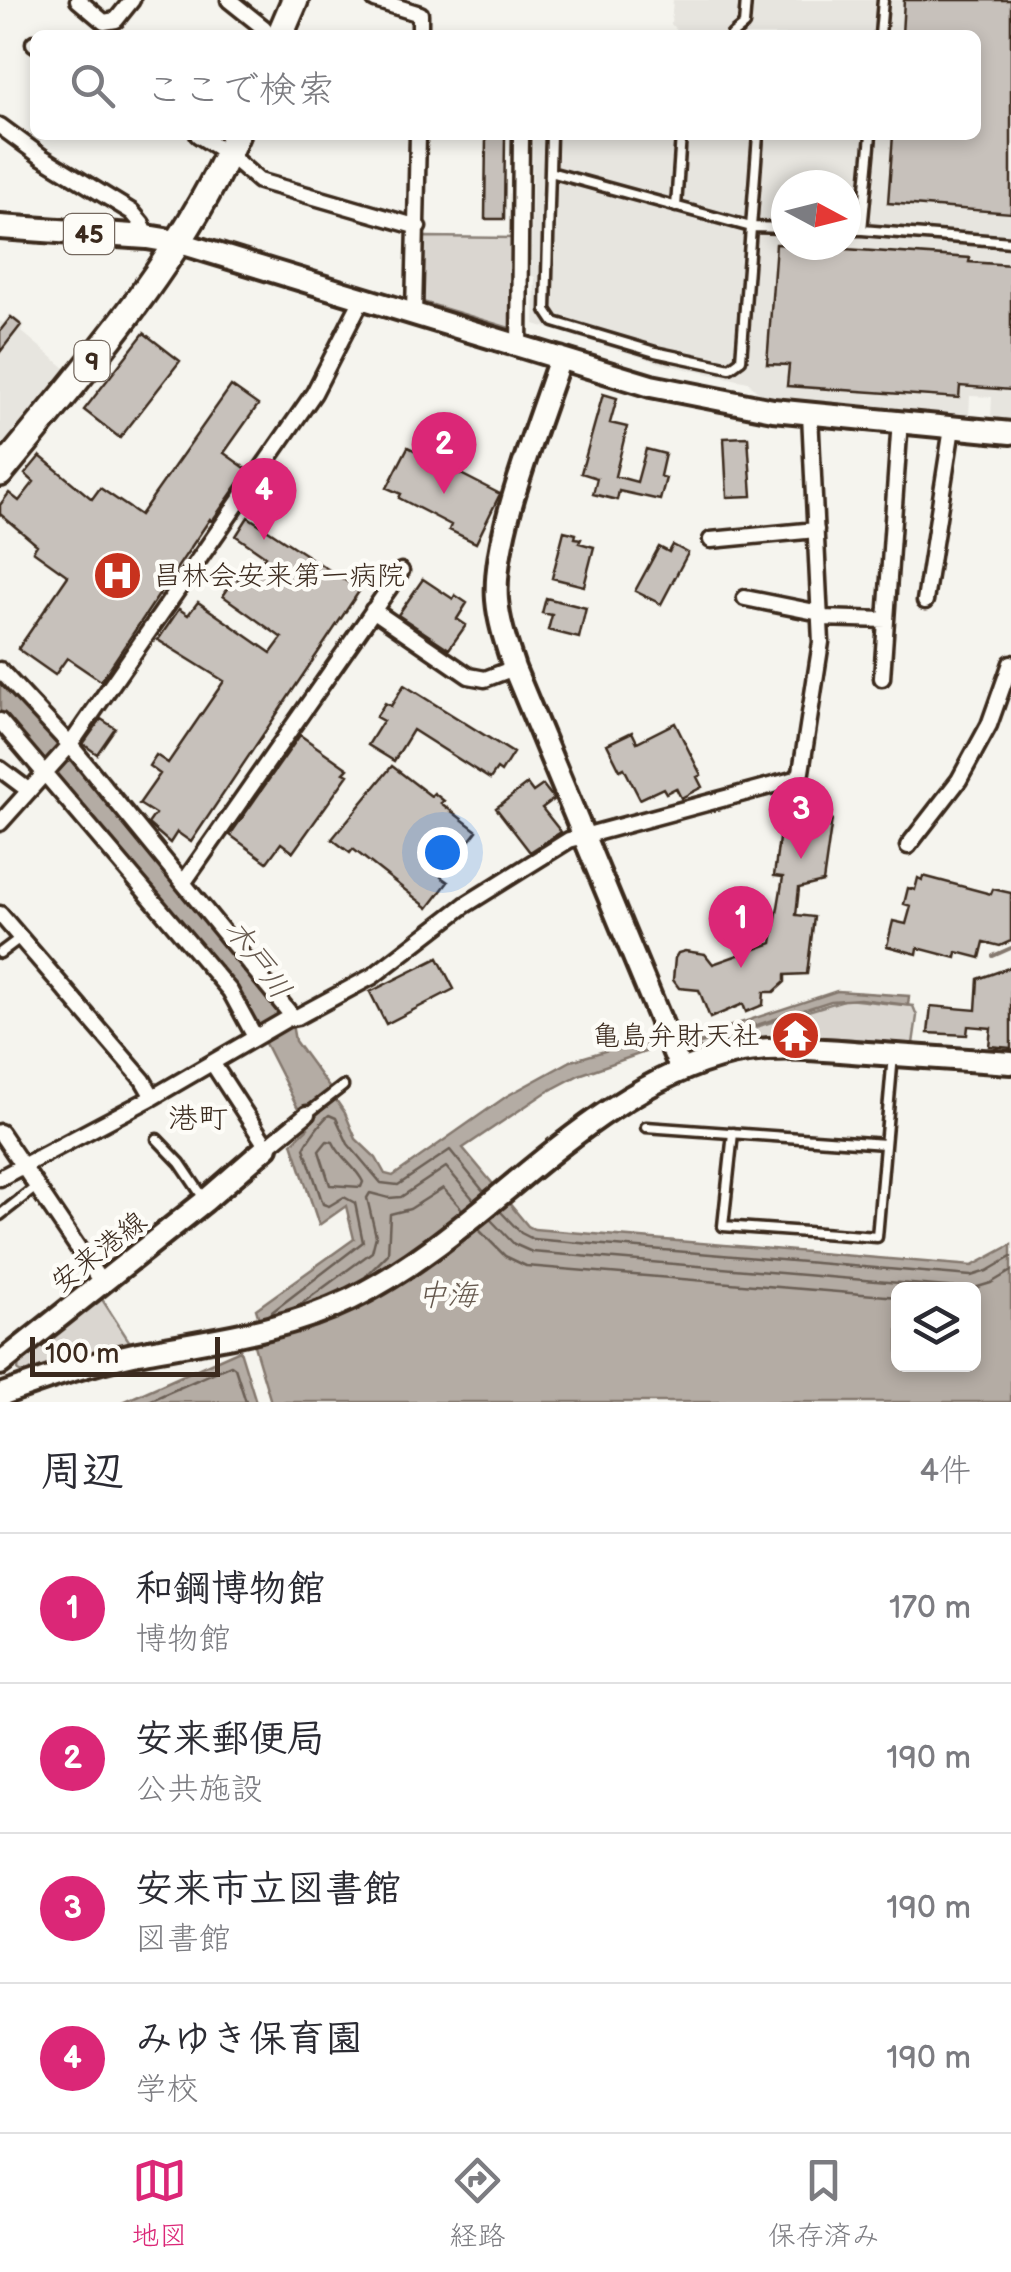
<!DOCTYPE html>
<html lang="ja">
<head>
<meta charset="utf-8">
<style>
  body { margin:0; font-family:"Balsamiq Sans","Klee One",sans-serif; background:#f2f2f3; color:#2b2b33 }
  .controls { position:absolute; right:30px; bottom:30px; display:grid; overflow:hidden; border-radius:15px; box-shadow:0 5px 15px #0003 }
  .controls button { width:90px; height:90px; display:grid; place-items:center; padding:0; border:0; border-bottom:2px solid #e1e1e2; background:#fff; color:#2b2b33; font:50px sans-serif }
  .compass { position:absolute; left:771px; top:170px; width:90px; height:90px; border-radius:50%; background:#fff; box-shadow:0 5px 15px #0003; rotate:97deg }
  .scale { position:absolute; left:30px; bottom:25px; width:190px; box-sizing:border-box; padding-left:10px; border:5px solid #3b2a1e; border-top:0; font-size:28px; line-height:35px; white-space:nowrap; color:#3b2a1e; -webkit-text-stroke:8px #fdfcf7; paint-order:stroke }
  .you { position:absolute; left:442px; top:852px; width:35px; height:35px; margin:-25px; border:8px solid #fff; border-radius:50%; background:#1a73e8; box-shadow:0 0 0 15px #1a73e833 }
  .badge { display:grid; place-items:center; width:65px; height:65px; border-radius:50%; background:#db2777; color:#fff; font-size:32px; font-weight:700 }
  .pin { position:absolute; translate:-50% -82px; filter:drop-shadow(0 2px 5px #0008) }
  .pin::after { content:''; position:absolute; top:52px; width:35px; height:30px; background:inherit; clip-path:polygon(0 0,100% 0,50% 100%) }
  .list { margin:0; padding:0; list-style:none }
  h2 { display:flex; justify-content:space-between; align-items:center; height:130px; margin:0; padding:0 40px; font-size:42px }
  h2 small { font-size:32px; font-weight:400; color:#7c7c81 }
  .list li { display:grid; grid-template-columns:65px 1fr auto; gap:30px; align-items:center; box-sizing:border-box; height:150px; padding:0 40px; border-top:2px solid #e1e1e2 }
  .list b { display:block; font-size:38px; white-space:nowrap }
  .list p { margin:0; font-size:32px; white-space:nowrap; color:#7c7c81 }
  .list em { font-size:32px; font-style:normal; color:#7c7c81 }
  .icon { flex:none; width:55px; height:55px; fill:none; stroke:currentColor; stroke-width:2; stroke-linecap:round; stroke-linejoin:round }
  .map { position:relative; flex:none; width:1011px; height:1402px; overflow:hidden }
  .search { position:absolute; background:#fff; box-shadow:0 5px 15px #0003; left:30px; right:30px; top:30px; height:110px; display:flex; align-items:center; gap:25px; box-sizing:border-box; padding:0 35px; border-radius:15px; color:#7c7c81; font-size:38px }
  .sheet { height:730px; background:#fff }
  nav { display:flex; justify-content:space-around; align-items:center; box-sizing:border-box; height:140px; border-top:2px solid #e1e1e2; background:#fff; font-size:28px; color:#7c7c81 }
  nav a { display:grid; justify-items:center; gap:5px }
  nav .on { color:#db2777 }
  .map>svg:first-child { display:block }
  .built { fill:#e7e5df; fill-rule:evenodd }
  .green { fill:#dad6d0; stroke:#8a8077; stroke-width:2.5 }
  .water { fill:#b4aca4; stroke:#84786e; stroke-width:2.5; fill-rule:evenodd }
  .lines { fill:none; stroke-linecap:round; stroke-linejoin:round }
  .shore { stroke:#6b5e54; stroke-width:2.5 }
  .stream { stroke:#84786e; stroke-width:4 }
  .building { fill:#c7c1bb; stroke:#3b2a1e; stroke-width:2.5 }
  .lane-casing { stroke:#3b2a1e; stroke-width:15 }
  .street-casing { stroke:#3b2a1e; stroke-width:21 }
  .secondary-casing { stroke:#3b2a1e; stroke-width:28 }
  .primary-casing { stroke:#3b2a1e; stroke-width:30 }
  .highway-casing { stroke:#3b2a1e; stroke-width:32 }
  .lane { stroke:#fdfcf7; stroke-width:8 }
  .street { stroke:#fdfcf7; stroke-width:14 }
  .secondary { stroke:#fdfcf7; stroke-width:20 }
  .primary { stroke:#fdfcf7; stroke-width:22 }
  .highway { stroke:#fdfcf7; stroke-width:25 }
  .labels { text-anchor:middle; stroke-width:9; stroke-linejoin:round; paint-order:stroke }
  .shield { fill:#fdfcf7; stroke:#75695f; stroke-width:2.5 }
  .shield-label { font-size:25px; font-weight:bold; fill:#3b2a1e }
  .poi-label { font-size:28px; fill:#3b2a1e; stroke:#fdfcf7; text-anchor:start }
  .street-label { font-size:28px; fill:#3b2a1e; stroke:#fdfcf7 }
  .water-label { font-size:30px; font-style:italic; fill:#65584d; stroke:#fdfcf7 }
  .neighbourhood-label { font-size:30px; fill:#3b2a1e; stroke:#fdfcf7 }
</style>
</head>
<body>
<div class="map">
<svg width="1011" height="1402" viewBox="0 0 1011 1402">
  <rect width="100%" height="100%" fill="#f5f4ee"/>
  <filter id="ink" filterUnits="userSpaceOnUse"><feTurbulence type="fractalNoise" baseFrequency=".01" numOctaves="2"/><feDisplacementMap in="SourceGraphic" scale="20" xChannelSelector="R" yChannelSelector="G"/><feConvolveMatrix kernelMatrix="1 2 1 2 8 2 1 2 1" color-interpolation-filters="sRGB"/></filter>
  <g filter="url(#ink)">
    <!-- built -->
    <path class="built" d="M673,0H1011V422L991,420L992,397L970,396L969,418L764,398L748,382L667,365L534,324L535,277L531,276L533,135H976V35H681L671,24ZM786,185H846V245H786Z
      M10,314L25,325L21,331L66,369L0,450V321L3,323Z"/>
    <!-- green -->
    <path class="green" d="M424,237L515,238L513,329L423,302Z
      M847,999L913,1006L917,1016L913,1044C842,1038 772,1029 703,1051L697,1045Z
      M98,1293L131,1344L27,1375L18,1371L19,1360Z"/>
    <!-- water -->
    <path class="water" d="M0,681L117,810L292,1024L295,1041L331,1090L301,1114L243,1000L0,711Z
      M837,991L909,996L908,1005L860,999L831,1001L695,1045L692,1036L707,1034Z
      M645,1039L648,1051L579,1075L545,1093L463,1148L528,1226L534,1229L972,1266L1011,1245V1402H271L247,1322L259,1319L256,1309L354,1239L346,1206L319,1225L292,1143L308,1128L304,1121L334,1097L345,1113L356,1139L376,1158L385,1174L393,1176L507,1096L571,1061ZM898,1290H974V1364H898Z
      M240,1350L256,1402H123Z"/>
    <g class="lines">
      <!-- shore -->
      <path class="shore" d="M327,1141L333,1142C340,1158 356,1167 363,1182L361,1187L330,1185L319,1151Z
        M500,1211L521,1233L533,1239L971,1276L987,1271L1011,1257
        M490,1219L514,1244L532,1252L971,1289L991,1283L1011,1271
        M478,1229L505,1256L526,1266L898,1297
        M366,1276L388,1254L390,1214L410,1209L443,1188L462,1209
        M297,1307L372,1252L376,1236L367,1198L370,1193L389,1198L401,1197L446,1167L474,1200
        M268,1315L363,1242L355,1203L344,1197L329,1206L323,1204L304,1148C308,1140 322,1120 329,1115L336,1118L348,1144L381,1183L398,1185L450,1150L484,1192
        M147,1402L231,1365L235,1368L246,1402"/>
      <!-- stream -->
      <path class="stream" d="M993,956L1011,948"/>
    </g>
    <!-- building -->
    <path class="building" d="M904,0H1011V213L888,203L893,135H976V35H902Z
      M486,135H505L504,219H485Z
      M776,244L970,258L969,262L1011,265V390L960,386L959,398L787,386L789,365L767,364Z
      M11,317L21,325L0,352V331Z
      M144,333L180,361L120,438L84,410Z
      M231,386L258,405L224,453L248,470L212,521L210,519L101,681L67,658L55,675L18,649L68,576L33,551L37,545L0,514V505L9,493L19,501L34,482L25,474L40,456L92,499L100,488L140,515Z
      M603,394L617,398L610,423L627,427L615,476L637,482L646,449L665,454L660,476L666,478L660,500L619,491L617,500L593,494L597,478L581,473Z
      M748,437L752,496L727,497L724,438Z
      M408,447L500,494L476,543L449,530L451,525L399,498L401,494L387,488Z
      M248,517L360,590L191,842L177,832L170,843L148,824L155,814L139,804L160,774L149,766L156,755L168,763L224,681L158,640L179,609L188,615L198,602L271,653L282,638L223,596L235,578L245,585L265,556L236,536Z
      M564,531L576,534L575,538L581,539L579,543L594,547L584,586L552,578Z
      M673,545L688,553L661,604L635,591L659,547L669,552Z
      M423,579L453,599L455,595L467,603L457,619L466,625L449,649L398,615Z
      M546,598L586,608L579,638L548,630L552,615L542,613Z
      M404,685L513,753L501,772L497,769L490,779L413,730L394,761L368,745L383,721L376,717L385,703L391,706Z
      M101,719L115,728L97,754L83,744Z
      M675,723L701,775L697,777L702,787L681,798L676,788L666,793L663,788L640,799L624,768L620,770L607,744L632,732L637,742Z
      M300,735L348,769L344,773L348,775L293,852L281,843L267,862L230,835Z
      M392,766L431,796L434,793L444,801L441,803L477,831L441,877L448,882L428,908L353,849L350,853L332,839Z
      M527,784L533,792L543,785L554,799L542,808L561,832L530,852L496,808Z
      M795,814L832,819L823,882L799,888L796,915L814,917L807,974L785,975V982L774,992H764L763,1005L746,1012L743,1004L710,1018L699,990L679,988L673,980L675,958L678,953L685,951L705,954L713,964L772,943L783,877L774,876L782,816L794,818Z
      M923,876L991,894L993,889L1011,893V941L1000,946L984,942L980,958L957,952L956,958L918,948L917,954L887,946L893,921L906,924L911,906L904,904L908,888L915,890L918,878L922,880Z
      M438,958L454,989L386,1024L370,992Z
      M1011,967V1048L989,1046L991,1028L968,1026L967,1035L928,1033L931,1006L976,1010L978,979Z"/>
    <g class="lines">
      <defs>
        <path id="lane" d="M732,35L744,25L746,0
          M880,35L883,0
          M551,135L546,310L554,322L655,352L730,368L741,360L758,135
          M871,135L862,230L1011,242
          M550,172L751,227L786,228
          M676,207L681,135
          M846,230H862
          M0,953L20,938
          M307,1114L343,1086
          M646,1127L885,1144
          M733,1133L723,1226L877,1237L893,1055
          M157,1139L180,1163L203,1197
          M0,1215L36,1187"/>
        <path id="street" d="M78,0L104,22L116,20L132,0
          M229,0L264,28
          M375,0L420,14V35
          M34,43L35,44
          M0,126L42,157L132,212L142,224L147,237
          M198,135L228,154L259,181L418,227
          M414,314L418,135
          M519,347L521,135
          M711,540L816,530
          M745,598L820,613
          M925,601L952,428
          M373,610L469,676L485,679L514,668
          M821,618L886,620
          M0,670L70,745L293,1017
          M882,678L899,434
          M0,721L230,991L255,1037
          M0,769L28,790
          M0,823L70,745L314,393L362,299
          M908,846L959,780L989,725L1011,663
          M184,882L401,571
          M0,914L143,1080L153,1097
          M213,1064L267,1147L307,1114
          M0,1132L101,1282
          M0,1178L153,1097L287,1019L297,1017L373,976L465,905L569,840L796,779L801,772L821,642L810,414"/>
        <path id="secondary" d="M177,242L651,386L773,410L1011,433
          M560,358C539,423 492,535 497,600C499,624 507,646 514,668L681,1070
          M0,1364L205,1201L267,1147
          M0,1395C45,1379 91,1363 138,1353C211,1339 283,1332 351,1299C485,1234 584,1089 731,1054C776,1044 822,1050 867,1053C915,1056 963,1060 1011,1063"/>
        <path id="primary" d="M0,227L147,237L177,242"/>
        <path id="highway" d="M280,35L295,0
          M0,473C86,368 181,261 236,135"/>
      </defs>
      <!-- lane casing -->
      <use href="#lane" class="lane-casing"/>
      <!-- street casing -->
      <use href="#street" class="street-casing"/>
      <!-- secondary casing -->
      <use href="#secondary" class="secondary-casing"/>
      <!-- primary casing -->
      <use href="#primary" class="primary-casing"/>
      <!-- highway casing -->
      <use href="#highway" class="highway-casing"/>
      <!-- lane -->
      <use href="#lane" class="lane"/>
      <!-- street -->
      <use href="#street" class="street"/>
      <!-- secondary -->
      <use href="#secondary" class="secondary"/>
      <!-- primary -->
      <use href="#primary" class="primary"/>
      <!-- highway -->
      <use href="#highway" class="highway"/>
    </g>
  </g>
  <!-- icons -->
  <defs>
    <symbol id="hospital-disc" viewBox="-11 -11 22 22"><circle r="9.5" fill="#c8321e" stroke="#fdfcf7"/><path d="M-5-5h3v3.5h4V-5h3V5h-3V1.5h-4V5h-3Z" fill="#fff"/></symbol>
    <symbol id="temple-disc" viewBox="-11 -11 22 22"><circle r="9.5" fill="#c8321e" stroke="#fdfcf7"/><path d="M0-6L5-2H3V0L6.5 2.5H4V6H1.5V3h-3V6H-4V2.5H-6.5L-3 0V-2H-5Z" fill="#fff"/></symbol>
  </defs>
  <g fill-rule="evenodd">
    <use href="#hospital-disc" x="90" y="548" width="55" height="55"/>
    <use href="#temple-disc" x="768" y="1008" width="55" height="55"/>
  </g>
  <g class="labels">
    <!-- shield labels -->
    <g class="shield">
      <rect x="64" y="214" width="50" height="40" rx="8"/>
      <rect x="74.5" y="341" width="35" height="40" rx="8"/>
    </g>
    <g class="shield-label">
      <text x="89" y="243">45</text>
      <text x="92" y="370">9</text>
    </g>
    <!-- poi labels -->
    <g class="poi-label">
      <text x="153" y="585">昌林会安来第一病院</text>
      <text x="760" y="1045" text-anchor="end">亀島弁財天社</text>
    </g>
    <!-- street labels -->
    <g class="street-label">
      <text transform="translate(98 1251) rotate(-38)" y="10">安来港線</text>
    </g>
    <!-- water labels -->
    <g class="water-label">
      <text transform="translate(258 959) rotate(54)" y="10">木戸川</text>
      <text x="447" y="1305">中海</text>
    </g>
    <!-- neighbourhood labels -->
    <g class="neighbourhood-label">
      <text x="198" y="1128">港町</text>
    </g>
  </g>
</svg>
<div class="controls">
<button><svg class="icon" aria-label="layers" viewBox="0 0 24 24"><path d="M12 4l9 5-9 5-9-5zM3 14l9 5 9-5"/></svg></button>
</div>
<svg class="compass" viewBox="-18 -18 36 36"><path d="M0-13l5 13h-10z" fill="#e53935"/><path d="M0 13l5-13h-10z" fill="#7c7c81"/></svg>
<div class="scale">100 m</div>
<div class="you"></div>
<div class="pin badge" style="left:741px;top:968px">1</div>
<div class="pin badge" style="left:444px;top:494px">2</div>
<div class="pin badge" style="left:801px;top:859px">3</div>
<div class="pin badge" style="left:264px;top:540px">4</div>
<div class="search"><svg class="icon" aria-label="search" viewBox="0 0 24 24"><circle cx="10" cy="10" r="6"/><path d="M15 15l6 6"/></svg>ここで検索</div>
</div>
<section class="sheet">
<h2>周辺<small>4件</small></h2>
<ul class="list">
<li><span class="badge">1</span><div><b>和鋼博物館</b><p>博物館</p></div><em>170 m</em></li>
<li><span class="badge">2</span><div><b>安来郵便局</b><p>公共施設</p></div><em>190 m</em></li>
<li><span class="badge">3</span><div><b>安来市立図書館</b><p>図書館</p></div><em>190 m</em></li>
<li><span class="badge">4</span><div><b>みゆき保育園</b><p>学校</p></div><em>190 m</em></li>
</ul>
</section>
<nav>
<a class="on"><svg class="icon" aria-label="map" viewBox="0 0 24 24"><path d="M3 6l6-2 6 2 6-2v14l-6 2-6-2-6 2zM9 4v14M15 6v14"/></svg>地図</a>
<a><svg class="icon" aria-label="directions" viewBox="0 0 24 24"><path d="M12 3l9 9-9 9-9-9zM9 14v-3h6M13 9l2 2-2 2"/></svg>経路</a>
<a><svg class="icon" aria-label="saved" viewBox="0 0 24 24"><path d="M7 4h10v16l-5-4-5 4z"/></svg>保存済み</a>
</nav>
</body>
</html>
